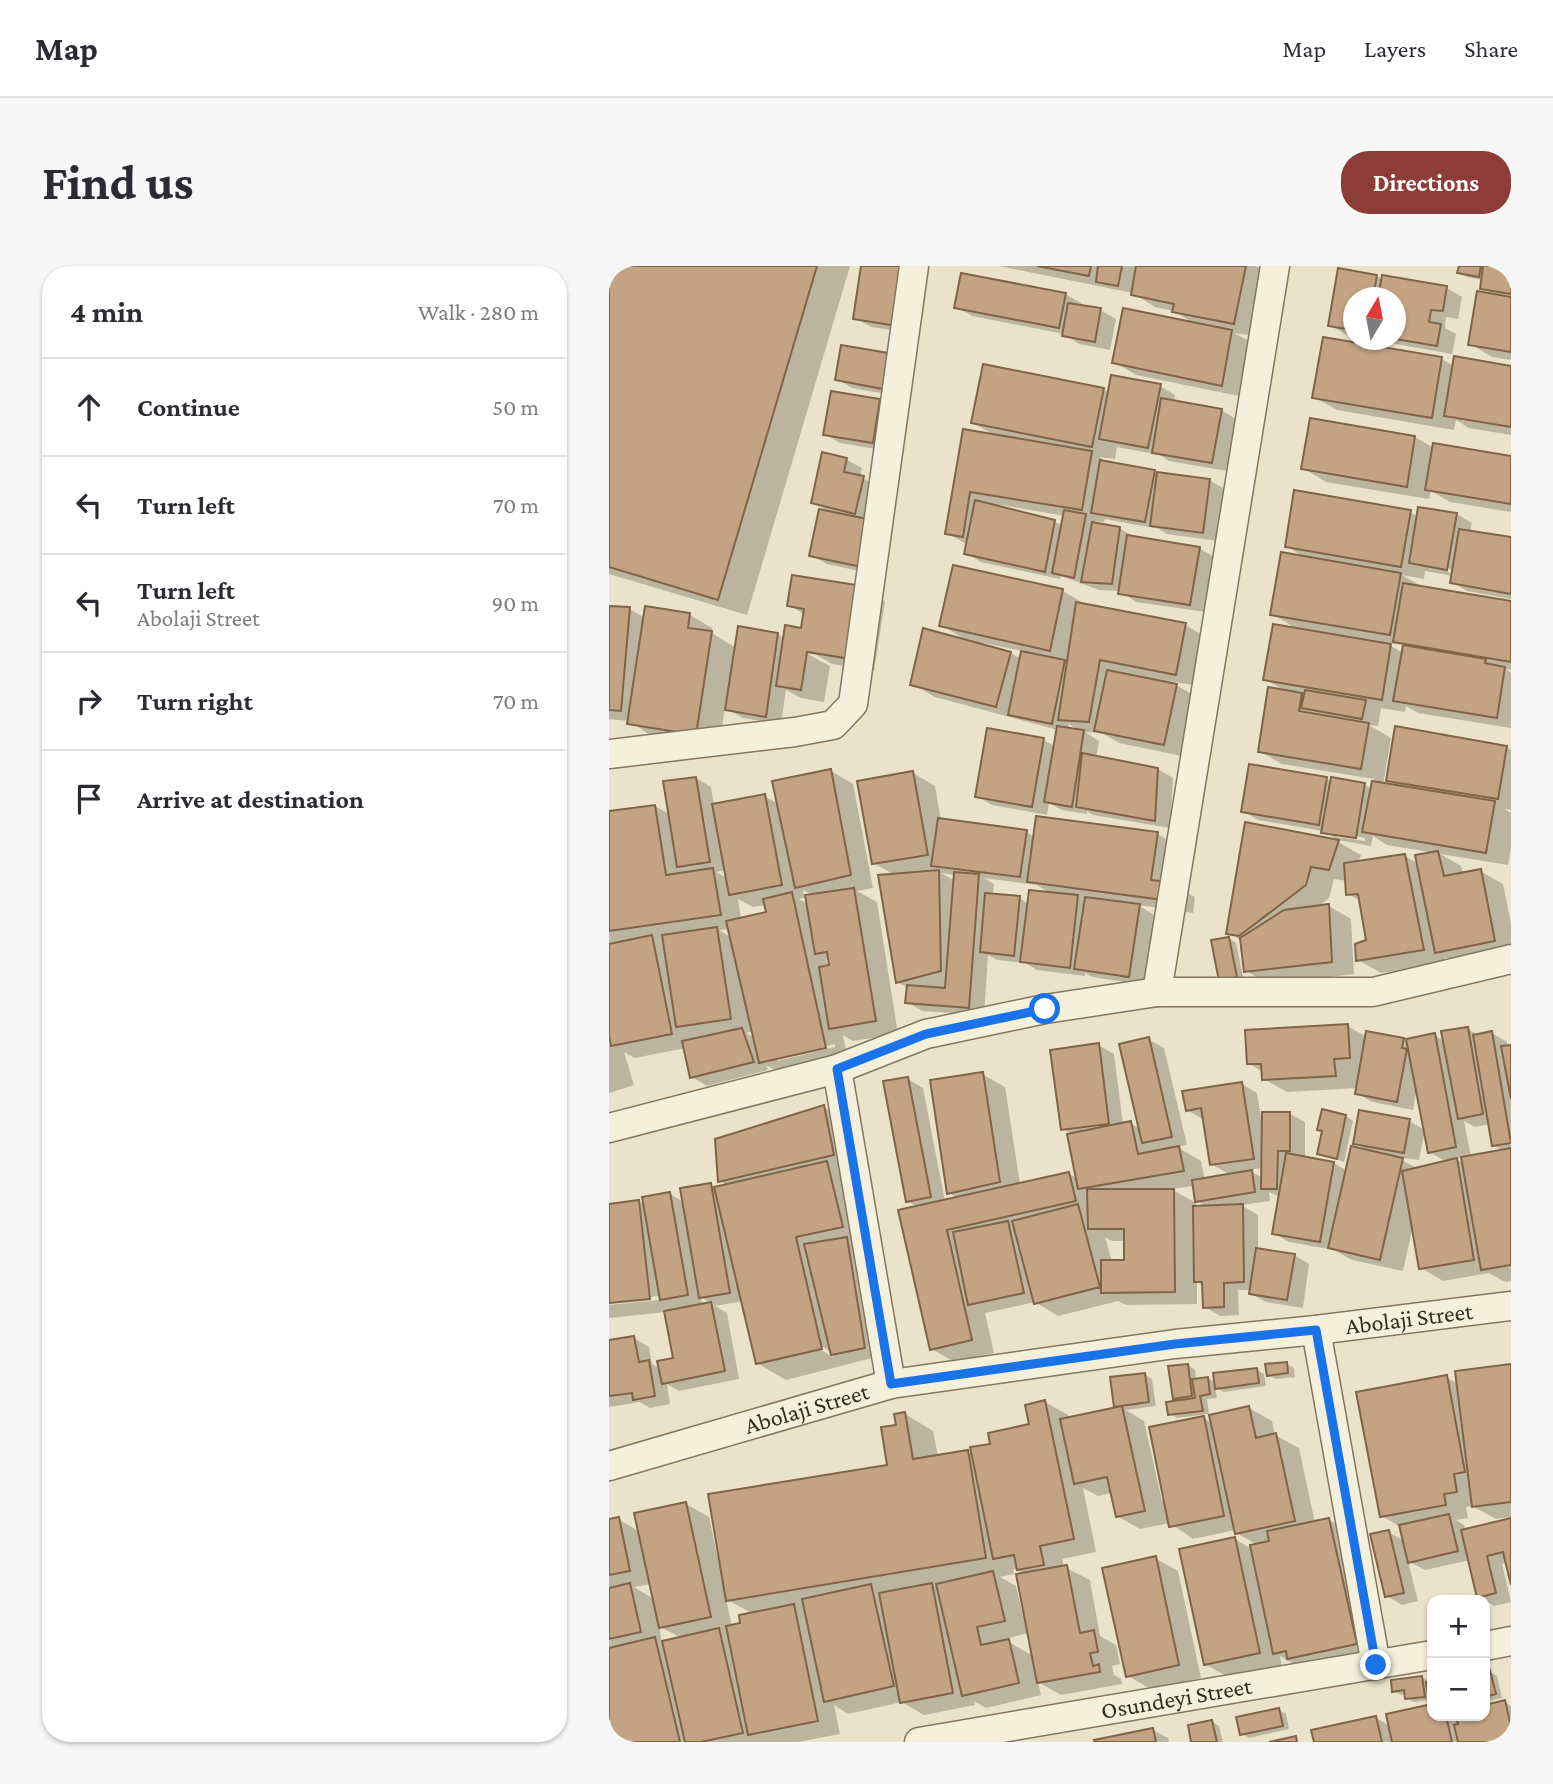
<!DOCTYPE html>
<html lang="en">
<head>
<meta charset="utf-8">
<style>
  body { margin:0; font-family:"Crimson Pro",serif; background:#f7f7f7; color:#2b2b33 }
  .controls { position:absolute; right:21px; bottom:21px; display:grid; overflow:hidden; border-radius:14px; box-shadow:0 2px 5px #0004 }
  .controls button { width:63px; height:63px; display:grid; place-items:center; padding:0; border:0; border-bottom:2px solid #e1e1e2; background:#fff; color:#2b2b33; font:35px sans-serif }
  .compass { position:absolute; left:734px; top:21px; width:63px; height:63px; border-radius:50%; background:#fff; box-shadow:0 2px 5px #0004; rotate:10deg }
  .stop { position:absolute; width:21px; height:21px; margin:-16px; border:5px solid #1a73e8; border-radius:50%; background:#fff }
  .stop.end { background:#1a73e8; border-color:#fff; box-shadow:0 2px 7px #0008 }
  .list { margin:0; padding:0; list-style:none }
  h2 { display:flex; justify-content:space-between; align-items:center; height:91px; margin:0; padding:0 28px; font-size:30px }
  h2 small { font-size:23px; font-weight:400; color:#7c7c81 }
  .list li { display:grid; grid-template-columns:46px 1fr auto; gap:21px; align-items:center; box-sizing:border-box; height:98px; padding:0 28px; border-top:2px solid #e1e1e2 }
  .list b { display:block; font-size:26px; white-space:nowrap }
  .list p { margin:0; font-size:23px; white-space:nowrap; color:#7c7c81 }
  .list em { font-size:23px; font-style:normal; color:#7c7c81 }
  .icon { flex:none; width:38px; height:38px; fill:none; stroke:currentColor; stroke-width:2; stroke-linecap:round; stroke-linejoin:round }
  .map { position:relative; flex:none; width:902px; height:1476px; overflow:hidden; border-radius:28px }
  header { display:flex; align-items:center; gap:42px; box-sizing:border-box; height:98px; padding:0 35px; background:#fff; border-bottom:2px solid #e1e1e2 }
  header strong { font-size:33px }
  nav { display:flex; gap:38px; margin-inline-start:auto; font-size:24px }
  .intro { display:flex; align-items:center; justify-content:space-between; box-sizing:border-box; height:168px; padding:0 42px }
  h1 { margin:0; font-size:49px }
  .button { padding:18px 32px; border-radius:28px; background:#8d3c37; color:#fff; font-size:24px; font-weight:700 }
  main { display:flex; gap:42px; padding:0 42px }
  aside { flex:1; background:#fff; border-radius:28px; box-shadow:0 2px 5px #0004 }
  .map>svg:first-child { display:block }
  .shadow { fill:#0003; fill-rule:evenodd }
  .building { fill:#c4a384; stroke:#816348; stroke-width:2 }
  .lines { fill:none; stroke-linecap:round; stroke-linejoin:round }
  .minor-casing { stroke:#847660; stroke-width:31 }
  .minor { stroke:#f5f0dc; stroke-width:28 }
  .route { stroke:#1a73e8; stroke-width:9 }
  .labels { text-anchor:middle; stroke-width:5; stroke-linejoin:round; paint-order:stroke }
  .street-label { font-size:24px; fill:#372d22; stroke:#f2edd8 }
</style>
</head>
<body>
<header>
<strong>Map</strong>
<nav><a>Map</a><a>Layers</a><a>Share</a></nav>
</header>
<div class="intro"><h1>Find us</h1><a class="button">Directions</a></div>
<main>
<aside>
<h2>4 min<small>Walk · 280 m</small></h2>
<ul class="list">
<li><svg class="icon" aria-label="ahead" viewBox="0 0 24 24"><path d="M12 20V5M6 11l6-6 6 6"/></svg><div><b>Continue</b></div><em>50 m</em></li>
<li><svg class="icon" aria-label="left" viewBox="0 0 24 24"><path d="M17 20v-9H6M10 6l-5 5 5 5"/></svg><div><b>Turn left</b></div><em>70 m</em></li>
<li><svg class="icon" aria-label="left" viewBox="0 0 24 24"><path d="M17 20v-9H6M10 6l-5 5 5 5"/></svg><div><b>Turn left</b><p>Abolaji Street</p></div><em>90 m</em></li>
<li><svg class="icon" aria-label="right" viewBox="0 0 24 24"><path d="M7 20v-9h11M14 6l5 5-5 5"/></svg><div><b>Turn right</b></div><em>70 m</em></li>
<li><svg class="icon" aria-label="arrive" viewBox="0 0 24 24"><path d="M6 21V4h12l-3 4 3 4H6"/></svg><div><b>Arrive at destination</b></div></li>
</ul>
</aside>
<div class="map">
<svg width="902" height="1476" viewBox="0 0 902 1476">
  <rect width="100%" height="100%" fill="#eae3c9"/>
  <!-- shadow -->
  <path class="shadow" d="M0,0H241L138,349L0,308Z
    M254,0L304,67L262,61L246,52Z
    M390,0H647L660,7L648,70L625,67L646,78L635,131L527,109L505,96L584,57L565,45L546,41L524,27Z
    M851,0H902V94L883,91L861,78L886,29L873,22L874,14L858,11L850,6Z
    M730,4L768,10L774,14L838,22L853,31L849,53L837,51L836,62L847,68L843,88L781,77L773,74H786V32H744V69L736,68L721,59Z
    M456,28L472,37L471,41L491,44L507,53L501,84L470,78L455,68L363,50L347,41Z
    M832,93L845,100L902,101V169L860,162L847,154L845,164L728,144L705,131Z
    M295,98L289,130L243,122L228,113Z
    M551,120L566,129L565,136L612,144L627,153L618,205L560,195L551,189L508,181L506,193L490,191L502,198L549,207L600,214L616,223L609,275L558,268L550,263L496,253L495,256L485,255L492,259L510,262L526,271L590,282L605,291L597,346L527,336L511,325L490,324L452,310L451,313L372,296L357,287L359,279L338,267L387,170L364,157L494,123L500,127ZM392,239L456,250L454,260L445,255L392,242Z
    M271,135L286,144L279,185L231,177L216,168Z
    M702,154L806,171L825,182L902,191V246L841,236L822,225L820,233L717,216L694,202Z
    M215,188L238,194L253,202L251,211L270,221L269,309L218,298L202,289L222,247L204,236Z
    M801,246L809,251L848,248L863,257L861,266L902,273V333L858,325L843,316L844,310L816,305L815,313L793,309L814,321L902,337V404L897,403L902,407V462L809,447L797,440L796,446L772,442L769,460L760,459L782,472L774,519L791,521L779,514L897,481L902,484V544L895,543L902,547V582L899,599L831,588L852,600L854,608L871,605L894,618L902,658V689L850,699L836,691L837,697L772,707L749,694L759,676L752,635L739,628L738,615L725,613L720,632L707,642L720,640L742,653L745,708L660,718L637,705L633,675L619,667L729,576L752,589L749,597L796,590L809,598L827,587L778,579L764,570L762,580L729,574L714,565L649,554L634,545L717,513L723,516V513L756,519L763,523L765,513L673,498L650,485L678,426L656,413L690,364L663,348L697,292L677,280ZM831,298L845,305V309L830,301ZM777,377L793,379L794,387ZM728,567L756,572V575L728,571Z
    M253,322L276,335L265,405L223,398L197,383V387L221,400L215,436L192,432L177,424L172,458L134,452L116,442L110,480L43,470L20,455L0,453V341L21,343L36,352L81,349L103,362V367L127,382L169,368L176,373L193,363L196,349L180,339Z
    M454,325L476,338L576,359L599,372L590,420L560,415L590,432L578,491L510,477L493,467L476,466L490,475L487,492L549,503L564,512L561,562L484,549L478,545V548L453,544L440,537L438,549L383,539L368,530L434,474L446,480L449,464L326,431L303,418L357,374L332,359ZM374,377L414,385L412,393L402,387L373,380ZM460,458L471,465L459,463Z
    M222,505L244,518L264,622L248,625L268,636L289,768L244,775L234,769L239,794L174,809L157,799L159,804L98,820L83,811L77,782L26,792L15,786L25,819L0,827V779L4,781L0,761V547L46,540L62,549L87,512L102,521L105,539L155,530L170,538ZM117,604L118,612L107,606ZM194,624L203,629L195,631ZM198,631L199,638L190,633ZM129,633L144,641L157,639L159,647L132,653ZM121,663L123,672L110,664ZM217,693L221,695L220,706ZM145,765L146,772L137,767ZM226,778V781L168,795V791Z
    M304,507L326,520L332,554L417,566L426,571L548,568L571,581L566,620L586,631L584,647L529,639L545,649L536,719L483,711L476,707V710L428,704L416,697L388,694L379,689L375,749L313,745L298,736L299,722L288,716L286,609L264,597ZM332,607L346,609V615ZM375,612L428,619L442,628L420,638L410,632L384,630L385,618Z
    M620,672L627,677L635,715L619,718Z
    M738,760L758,771L794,773L799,776L825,769L835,775L858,763L870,769L883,767L898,776L899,781H902V1015L896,1016L880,1007L834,1015L812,1002L804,960L794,1005L743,994L725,984L680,976L664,967L671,931L660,926L661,935L632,939L649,949V984L685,989L700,998L694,1042L657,1036L642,1028V1024H629L630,1049L611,1050L596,1041L595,1020L588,1016V1038L517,1039L509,1035L449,1050L426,1036L376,1047L385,1087L345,1096L323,1083L309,941L298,935L299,813L314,822L336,935L349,932L340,927L373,808L396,821L411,918L460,908L469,913L463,868L454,863L489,779L505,788L514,858L521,857L532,863L539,773L555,782L578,879L568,881L592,895L596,914L622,909L602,898L594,853L578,844L633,818L648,827L653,857L681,848L696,856V892L725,897L738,905L762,886L746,877L800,855L816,864L810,894L788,891L809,903L838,896L820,886L808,821L804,844L763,836L748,827L749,822L678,826L655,813L654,806L639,797ZM855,855L866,861L881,858L884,879L895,885L862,891ZM854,891L855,898L846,893ZM654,902V912L639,904ZM585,920L588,935L598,941L587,942V937L562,923ZM496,971L503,975H517V995L503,996Z
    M215,841L237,854L271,1090L177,1114L148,1097L134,1035L106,1040L118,1047L130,1113L70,1125L58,1118L61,1138L41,1142L31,1136L0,1141V1076L25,1072L40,1081L43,1098L52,1103L66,1093L57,1046L0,1052V1039L50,1034V1030L0,1036V939L30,936L36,939L61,928L76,937L101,919L108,923L120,920L111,915ZM92,1031L103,1038L93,1039ZM207,1077L224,1087V1091L205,1080Z
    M737,850L744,855L735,896L710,887L714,866L710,864Z
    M677,1098L685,1102L686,1111L667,1113L659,1109Z
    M579,1099L586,1104L587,1114L599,1112L608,1118L648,1104L655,1108L657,1120L615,1126L606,1121L608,1132L598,1133L600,1148L568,1152L561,1148L572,1136L565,1132Z
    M902,1100V1251L887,1253L863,1240L857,1241L859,1252L847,1254L855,1259L857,1265L902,1254V1311L899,1297L893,1298L902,1336L885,1340L870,1331L861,1294L816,1304L799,1295L809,1335L793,1339L778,1330L779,1266L796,1275L793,1262L773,1250L837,1111L849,1118Z
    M536,1109L543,1113L547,1140L517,1144L535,1155L553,1235L556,1234L594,1152L603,1157L640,1142L663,1155L666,1169L690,1182L706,1257L720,1254L743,1267L770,1390L688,1400L671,1390L673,1400L619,1411L596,1398L626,1273L643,1283L649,1279L627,1267L626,1264L584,1273L561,1257L531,1263L508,1250L503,1227L489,1230L474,1222L487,1286L453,1293L455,1301L481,1314L491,1370L507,1379L511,1398L503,1400L505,1409L512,1413L513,1418L452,1429L429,1416L432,1429L377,1442L365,1435L366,1439L315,1449L293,1436L239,1448L225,1439L231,1468L189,1476H0V1255L9,1253L31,1266L77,1238L100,1251L109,1293L112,1292L280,1200L289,1161L296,1148L324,1165L329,1190L359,1186L364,1189L422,1160L436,1136L459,1149L460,1153L507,1143L503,1113ZM404,1303L418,1308L417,1349L414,1350L407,1320L391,1311L405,1308ZM42,1318L45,1333L25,1321ZM117,1333L144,1348L133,1358L123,1360ZM50,1360L72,1372L53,1377ZM420,1367L424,1390L395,1373Z
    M546,1292L569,1305L592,1412L542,1423L519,1410Z
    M881,1406L888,1410L893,1432L876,1436V1407Z
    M812,1412L823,1416L822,1434L805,1436L798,1432L797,1428L792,1429L785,1425Z
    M896,1436L902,1440V1476H707L767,1452L781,1460L779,1449L823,1440V1450H876V1440Z
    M670,1444L677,1448L680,1463L640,1472L633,1467Z
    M603,1456L610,1460L614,1476H584Z
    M544,1464L559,1472L560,1476H488Z"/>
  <!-- building -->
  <path class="building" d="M0,0H208L109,334L0,301Z
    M252,0H297L288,60L244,53Z
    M428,0H482L480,10Z
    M489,0H513L509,20L487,16Z
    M527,0H637L625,58L563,46L565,38L522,29Z
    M850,0H872L870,11L848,7Z
    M874,0H902V28L871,23Z
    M729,2L768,9L764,32H744V64L719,60Z
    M352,7L457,27L450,62L345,42Z
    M773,9L838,20L834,45L822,44L820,56L832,58L828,80L786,73V32H769Z
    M868,25L902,31V86L859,79Z
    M459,37L492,42L486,76L453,70Z
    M514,42L623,64L613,120L503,97Z
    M714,71L833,91L823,152L703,132Z
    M232,79L280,87L274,123L226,114Z
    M845,90L902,100V161L835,150Z
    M374,98L495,122L483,181L362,157Z
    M502,109L552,118L539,182L490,173Z
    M222,125L271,133L264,177L214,169Z
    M552,132L613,143L603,197L543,187Z
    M701,152L806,170L798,221L692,203Z
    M354,163L483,185L473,244L361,226L354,271L336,268Z
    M824,177L902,190V238L816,224Z
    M213,186L238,192L235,206L255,210L246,248L202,237Z
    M491,194L546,204L536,256L482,247Z
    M548,206L601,213L594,267L541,260Z
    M685,224L802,244L792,301L676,281Z
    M366,234L446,254L436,306L355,288Z
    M809,241L848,247L838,304L800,297Z
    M210,243L263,254L253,301L200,290Z
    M455,244L477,248L465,312L443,307Z
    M483,256L511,261L503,318L472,316Z
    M850,263L902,271V328L841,317Z
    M518,269L591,281L581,339L509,328Z
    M672,286L792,307L781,369L661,349Z
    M344,299L454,323L441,385L330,360Z
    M183,309L254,320L242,393L198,386L192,424L167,420L176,359L192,362L195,343L178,340Z
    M794,317L902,335V396L784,376Z
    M467,336L577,357L567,409L491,394L480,456L449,454Z
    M0,340L21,341L12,445L0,444Z
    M36,340L81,347L79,362L103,365L87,469L18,458Z
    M664,358L782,378L773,434L654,414Z
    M129,360L169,367L157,451L116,444Z
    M314,362L402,386L387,441L301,419Z
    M794,379L877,393L876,397L896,401L888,452L784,435Z
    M412,385L456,394L443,458L399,449Z
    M498,404L568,418L555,479L485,465Z
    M659,421L693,427L690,445L760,457L752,503L649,486Z
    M696,424L757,434L753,453L692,442Z
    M448,460L475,464L463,541L435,536Z
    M786,460L898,480L889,533L777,515Z
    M378,462L435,472L423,541L366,531Z
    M473,487L549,502L546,555L467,541Z
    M640,498L718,511L710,559L632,546Z
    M222,503L242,609L186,622L163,515Z
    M304,505L319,589L263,598L248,515Z
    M87,511L101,596L68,601L54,515Z
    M722,511L756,517L747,572L712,567Z
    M763,515L886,535L877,587L753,566Z
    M156,528L173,619L120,629L103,538Z
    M46,539L57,609L104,602L112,649L0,665V545Z
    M427,550L549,566L542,614L564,616L562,635L418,616Z
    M329,552L418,564L411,611L322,600Z
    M636,556L730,574L720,604L702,601L697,619L630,670L617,668Z
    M829,585L835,610L872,603L886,675L826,687L806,589Z
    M796,588L815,684L747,695L746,678L757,674L749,628L737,629L735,597Z
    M330,604L332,705L287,717L269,609Z
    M345,606L370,608L360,742L296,737L298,719L336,722Z
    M245,622L267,755L220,763L210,701L220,699L218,686L206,688L196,629Z
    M420,624L469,629L461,702L411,696Z
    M183,626L217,782L150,797L117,655L157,646L154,633Z
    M376,627L411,630L405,690L371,686Z
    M476,631L531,638L520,711L465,703Z
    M720,638L723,696L635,706L631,672L675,644Z
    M108,661L122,753L67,761L53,669Z
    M43,669L63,768L2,780L0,770V678Z
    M620,671L628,711L610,715L602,674Z
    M739,758L741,792L725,793L727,810L653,814L652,798H638L636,764Z
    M859,761L874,848L849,853L832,765Z
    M133,762L145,796L81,812L73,775Z
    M757,765L795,772L793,782L798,783L788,836L746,828Z
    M883,765L902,877L883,880L864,769Z
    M826,767L847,881L819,887L797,773Z
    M540,771L563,871L533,877L510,778Z
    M490,777L500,858L452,864L441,784Z
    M902,779V833L892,780Z
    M374,806L391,916L338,928L321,814Z
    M299,811L322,931L297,936L274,815Z
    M633,816L645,893L601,899L592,842L577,845L573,825Z
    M215,839L225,889L109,916L106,873Z
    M713,843L737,849L728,893L708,888L713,865L708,864Z
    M750,844L801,853L795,887L744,878Z
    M653,846H681V885H669L668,923H652Z
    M522,855L529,888L570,880L575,905L469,923L458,868Z
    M742,880L794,892L771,994L719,982Z
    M902,882V999L872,1004L852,891Z
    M677,887L725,896L711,976L663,968Z
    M848,892L865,994L810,1003L793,905Z
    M218,895L234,961L187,971L213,1083L147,1098L105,921Z
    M643,904L646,926L586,936L583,914Z
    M460,906L467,935L338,964L363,1074L321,1084L289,944Z
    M102,917L121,1027L90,1032L71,922Z
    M478,923H565L566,1026L492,1027V994H515V963H479Z
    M61,926L79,1029L51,1034L33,931Z
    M30,934L41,1033L0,1037V938Z
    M469,938L491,1021L425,1038L403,955Z
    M634,938L635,1016L615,1017V1041L594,1042L593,1016H585L584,940Z
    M399,955L415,1027L359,1039L344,966Z
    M238,971L256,1082L222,1089L195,978Z
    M647,982L686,988L678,1034L640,1028Z
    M102,1036L116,1105L53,1118L48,1095L64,1092L55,1045Z
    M25,1070L30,1096L40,1094L46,1130L24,1134L23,1127L0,1130V1074Z
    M678,1096L679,1107L658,1110L656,1098Z
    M579,1098L583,1130L564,1133L559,1100Z
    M902,1098V1236L863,1241L846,1105Z
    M648,1102L650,1117L606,1123L604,1107Z
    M536,1107L540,1136L505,1141L501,1111Z
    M838,1109L856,1206L845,1208L848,1226L835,1228L837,1239L771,1251L747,1126Z
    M599,1111L601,1128L591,1130L594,1145L559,1149L557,1136L586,1132L583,1113Z
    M436,1134L465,1273L431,1280L435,1299L408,1304L405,1289L384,1293L361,1181L381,1178L379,1167L420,1158L416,1139Z
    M513,1140L536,1245L507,1251L498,1211L465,1218L451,1153Z
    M640,1140L647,1172L667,1167L686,1255L626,1268L600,1149Z
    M296,1146L304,1193L359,1184L377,1292L117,1335L99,1228L278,1199L272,1161L287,1159L285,1148Z
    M595,1150L615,1250L560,1261L540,1161Z
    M77,1236L102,1351L50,1362L25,1247Z
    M840,1248L849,1285L799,1297L790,1259Z
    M10,1251L21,1305L0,1309V1253Z
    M720,1252L748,1378L678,1393L677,1385L664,1388L641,1279L660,1275L658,1265Z
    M902,1252V1319L894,1286L878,1290L887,1327L868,1332L852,1264Z
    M780,1264L795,1327L776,1331L761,1268Z
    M626,1271L651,1387L595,1399L570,1283Z
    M547,1290L570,1399L517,1411L493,1302Z
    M458,1299L471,1367L485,1364L489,1386L481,1387L484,1400L490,1398L491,1406L428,1417L407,1308Z
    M384,1305L396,1355L368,1361L372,1379L400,1373L410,1417L353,1430L327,1318Z
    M21,1317L32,1366L0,1373V1322Z
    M323,1317L344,1427L291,1437L270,1327Z
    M262,1318L285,1420L215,1436L193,1333Z
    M185,1338L209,1455L139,1469L117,1360L131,1357L130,1349Z
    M110,1362L134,1467L92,1476H76L53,1375Z
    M46,1371L71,1476H0V1382Z
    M881,1404L887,1428L876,1431V1405Z
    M813,1410L816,1431L796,1433L795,1424L783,1426L782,1414Z
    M823,1415V1427L819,1428L817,1416Z
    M896,1434L902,1461V1476H849L845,1459L849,1458L847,1450H876V1439Z
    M823,1438V1450H837L843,1476H783L777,1448Z
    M670,1442L674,1460L631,1469L627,1451Z
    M767,1450L773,1476H705L702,1464Z
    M603,1454L608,1476H582L579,1459Z
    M544,1462L547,1476H486L485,1474Z
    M687,1470L688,1476H660Z"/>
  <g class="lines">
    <defs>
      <g id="minor">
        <path d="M0,488L186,466L224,459L244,438L305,0"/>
        <path d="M548,726L666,0"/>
        <path d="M228,803L282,1118"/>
        <path d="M0,862L228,803L317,768L436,743L548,726H764L902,693"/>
        <path d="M707,1064L767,1399"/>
        <path id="s1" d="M0,1200L282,1118L566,1078L707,1064L902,1040"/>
        <path d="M876,1380L902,1375"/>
        <path id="s2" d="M310,1476L823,1389"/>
      </g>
    </defs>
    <!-- minor casing -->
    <use href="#minor" class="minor-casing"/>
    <!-- minor -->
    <use href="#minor" class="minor"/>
  </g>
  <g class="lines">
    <!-- route -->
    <path class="route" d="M436,743L317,768L228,803L282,1118L566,1078L707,1064L767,1399"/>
  </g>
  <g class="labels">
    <!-- street labels -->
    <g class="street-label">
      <text dy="8" stroke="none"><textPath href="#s1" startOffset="816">Abolaji Street</textPath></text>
      <text dy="8" stroke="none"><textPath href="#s1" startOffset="206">Abolaji Street</textPath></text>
      <text dy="8" stroke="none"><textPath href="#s2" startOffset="261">Osundeyi Street</textPath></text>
    </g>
  </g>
</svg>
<div class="controls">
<button>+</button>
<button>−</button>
</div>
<svg class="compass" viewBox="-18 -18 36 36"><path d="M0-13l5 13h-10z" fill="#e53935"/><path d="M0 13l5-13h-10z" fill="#7c7c81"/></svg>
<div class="stop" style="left:436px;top:743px"></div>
<div class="stop end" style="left:767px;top:1399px"></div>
</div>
</main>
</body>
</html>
